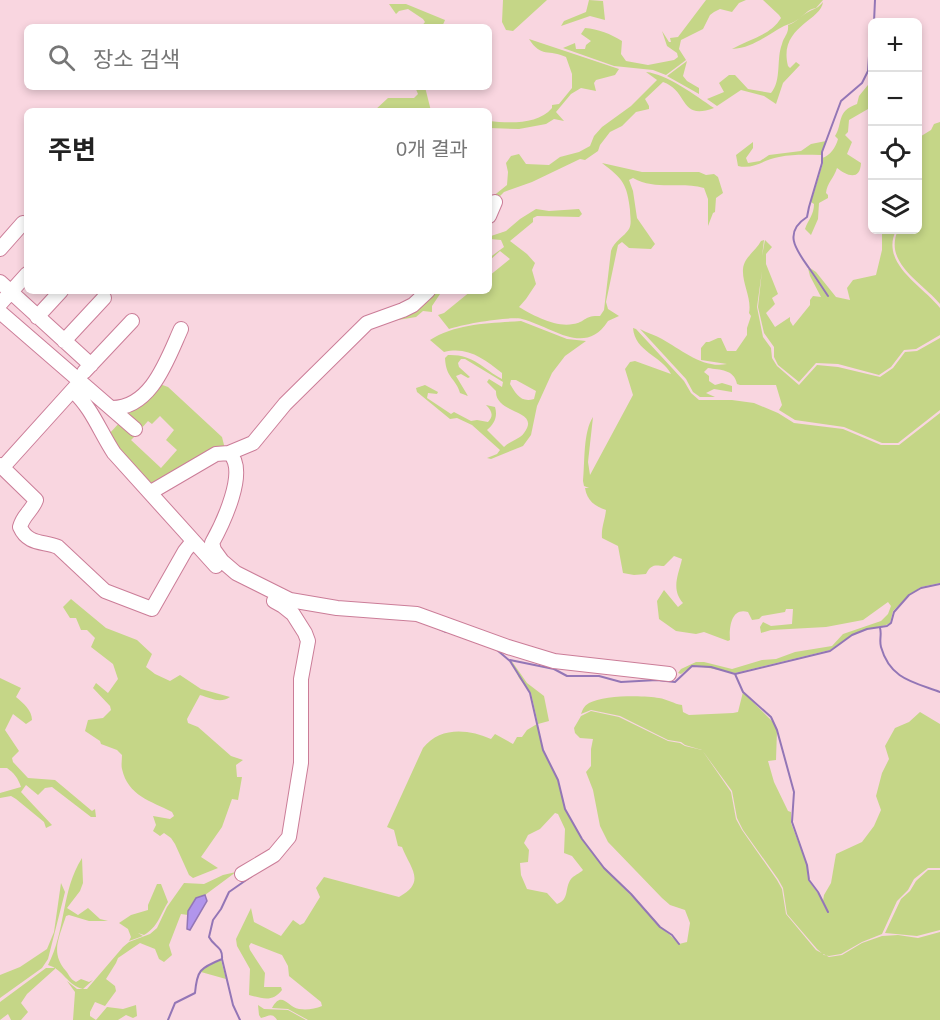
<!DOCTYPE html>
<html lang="ko">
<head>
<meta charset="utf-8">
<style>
  body { margin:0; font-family:Arial,"Noto Sans KR",sans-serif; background:#f2f2f2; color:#222 }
  .controls { position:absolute; right:18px; top:18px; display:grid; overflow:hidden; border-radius:9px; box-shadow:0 3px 9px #0003 }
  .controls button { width:54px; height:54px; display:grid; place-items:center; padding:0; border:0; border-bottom:2px solid #e0e0e0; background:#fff; color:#222; font:30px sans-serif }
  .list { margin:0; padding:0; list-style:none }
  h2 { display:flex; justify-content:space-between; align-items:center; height:78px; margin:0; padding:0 24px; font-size:26px }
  h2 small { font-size:20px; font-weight:400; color:#767676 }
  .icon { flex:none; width:33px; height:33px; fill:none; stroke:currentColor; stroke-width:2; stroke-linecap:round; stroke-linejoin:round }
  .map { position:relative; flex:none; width:940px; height:1020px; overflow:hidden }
  .search { position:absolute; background:#fff; box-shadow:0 3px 9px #0003; left:24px; top:24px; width:468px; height:66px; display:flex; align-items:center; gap:15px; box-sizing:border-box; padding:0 21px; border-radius:9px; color:#767676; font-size:22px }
  .panel { position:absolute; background:#fff; box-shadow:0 3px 9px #0003; left:24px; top:108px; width:468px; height:186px; border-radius:9px }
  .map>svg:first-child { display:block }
  .green { fill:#c5d687; fill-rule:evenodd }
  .water { fill:#b195ec; stroke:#9376b6; stroke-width:1.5 }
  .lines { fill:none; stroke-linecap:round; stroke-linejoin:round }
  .stream { stroke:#9376b6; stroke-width:2 }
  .minor-casing { stroke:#cb7d98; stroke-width:16 }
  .minor { stroke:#fff; stroke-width:14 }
</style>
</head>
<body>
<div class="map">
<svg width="940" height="1020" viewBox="0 0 940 1020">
  <rect width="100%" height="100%" fill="#f9d6e0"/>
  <!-- green -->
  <path class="green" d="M503,0H547L513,31L506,30L502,22Z
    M589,0L603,1L605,20L590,16L561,26L564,21L586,12Z
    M706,0H746L739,3L732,12L720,9L714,12L710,15L703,29L681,40L679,49L686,60L666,75L653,70L614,66L563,48L575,43L576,49H585L586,45L591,41L581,34L585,28C598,29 611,34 622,41L621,54L626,61L648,65L674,60L678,57L677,53L667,46L662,31L669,42H671L670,38L678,37Z
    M763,0H823L816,8C807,9 804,16 797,20C793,23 788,24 784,26C765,36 753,48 732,49C749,39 770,36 781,18L779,15Z
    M823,2C821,21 778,27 788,66L790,68L796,62L800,65L783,83L776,104L764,96L741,90L717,106L707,99L724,92L719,83L729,75H735L748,89L771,93C782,80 776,59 782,44C784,36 789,34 788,25C798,22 801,15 810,11C816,8 818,8 823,2Z
    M389,4H406L445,20L442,27H421L425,22L423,19L408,9L399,11L396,14Z
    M529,39L619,69L615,75L596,80L594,83L596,91L581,88L571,94L556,112L564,121L554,119L546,124L519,129L489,128V121C509,123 538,125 552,108V105L559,104L572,88V74L566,57C549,49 541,58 529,39Z
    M687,61L683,76L687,81L699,88V94L667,76Z
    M646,72C667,74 696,96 714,108C679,121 689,91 663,82L645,99L649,106V109L636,112L622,126L610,132L600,145L598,151L585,160L580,159L532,182L504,192L494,202L492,197L507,185L508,172L506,163L511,156L519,154L526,164L549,165L560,157L579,152L590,146L594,136L602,127L631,106L657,80Z
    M872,80V98L868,103V109L849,120L848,132L845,135L852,142L847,154L861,163C860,182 846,175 837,168C834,178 827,183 826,193L828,195V198L819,203L818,219L811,235L805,229C808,220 814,215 814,204L811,202L823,163L822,158C830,156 836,147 838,139L835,136C843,124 836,111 857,104L859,96Z
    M415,87H425L431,111H374L388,98H414L418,94Z
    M940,122V304C922,282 883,263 898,230H918V138L931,130L934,124Z
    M826,141L821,155C807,155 794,154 779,157C764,159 754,170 738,166L736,155L753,142V148L746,158L748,163L760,161L769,155L801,151L811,144Z
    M602,163L642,172H699L706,175L714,174L718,177L723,193L716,198L715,212L713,213L708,226V199L704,188C680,181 657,191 633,178L629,180L633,191L637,218L655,244L651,249L629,248L622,242L618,245L606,302L608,309L619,316L608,321C585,357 553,327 522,319C508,316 464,324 449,329L438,315L444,313L471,291H489V276L510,259L500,251L489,261V258L504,247L501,240L490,239L489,241V221L491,216V236L506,231L520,219L536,209L549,211L579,209L582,214L579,217L537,216L533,218V222L510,241L527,254L535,263L532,270L536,284L526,299L519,307C532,315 557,328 573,324C586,322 584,315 600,316L604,310L611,251C614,241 624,237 629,229C632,224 630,216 630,210C627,184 623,179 602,163Z
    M882,230H896C880,264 922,285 940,308V335L916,349L904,350L891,367L879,375L838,364L816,363L799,382L778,365L774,357V347L764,333L758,307L762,271L757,307L763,337L771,348L772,358L777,366L799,385L817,365L838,367L880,377L893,368L905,352L917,351L940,338V410L898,443H882L844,427L795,420L779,410L782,405L776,385H740L737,384C734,369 720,370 708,368L704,372L709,376V381L715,385L722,383L732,386V392L714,389L706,393L715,397H700L693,392L686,379L640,329C647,333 655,335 662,339C682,350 703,369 727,364L701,360V348L706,342H709L718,338H721L727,351H736L747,335V328L751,316L749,313C752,298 742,284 743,269C744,257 756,251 761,241L764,240L762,256L765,240L772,247L766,254V264L778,294L772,298L775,304L766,313L775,327L790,317V321L793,326L810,305V300L813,296L821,297L810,276L808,268L827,296L810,268L816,272L836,297L850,300L847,288L853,280L876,275L882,250Z
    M431,291H442L432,306V312L423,311L416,317L386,322Z
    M521,321L567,339L586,341L565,356L552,373L537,406L531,435L523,446L491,459L487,458L497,454L500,450L472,425L457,418L450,419L417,392L416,388L425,385L438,392L437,394L428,393L427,398L451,414L454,412L471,421L477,420L488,422C494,416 492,411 486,405L495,407C498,417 494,424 487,430L504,447C510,441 520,439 524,433C542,409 495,415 496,391L487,382L489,379L502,387L503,382L465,359H461L458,363L459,367L470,377L468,378L461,374L456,376L468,396L460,393C456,378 446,379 445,358L448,355C473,354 482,368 502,379V373C484,359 468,346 444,352L430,340C456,323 491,323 521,321ZM511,380H516L536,391L534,399C521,403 516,394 510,384Z
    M633,328L636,329L684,381L691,393L699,400H732L754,403L778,413L794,423L843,429L881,445H899L940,413V583L921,587L909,595L893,611L890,623L886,625L867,629L852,635L830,650L735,673L698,666H692L681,674L678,673L681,669L696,662H704L732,669L762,660L776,659L795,652L832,646L843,634L881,621L888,614L891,606L888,602L863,620L826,627L771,630L761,633L760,627L763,622L771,626L792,624L793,609H786L785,612L762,616L759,619L752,620L748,612C731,607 729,628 730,640L728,641L704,632L696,634L676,631L659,619L657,601L664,590L678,607L683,603C671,589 678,576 682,559L674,556L664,566C655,565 651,564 646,574L634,575L623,573L618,546L602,538C601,528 605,520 606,510C595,506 587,501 585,488H589L584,486L583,481C585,462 583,432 593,417L588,462L590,475L633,395L625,369L630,362L635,361L671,374C661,355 635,352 633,328Z
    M157,383L168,387L222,437L225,449L154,486L112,442L109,434L121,421L136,435L131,440L161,468L177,450L166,440L174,430L160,416L152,424L148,421L140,430L125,417Z
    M71,599L106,628L137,640L152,654L146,667L155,674L170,681L180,675L201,689L230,697C220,704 211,698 200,695L187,719L188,723L198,727L231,756L243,760L236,765L237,777H242L238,800L232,799L222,827L201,857L218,868L193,878L189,875L175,844L171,838L164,833L160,836L153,831L156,825L153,816L170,819L174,816L172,812C151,801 128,796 122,769C121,765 122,760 122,755L117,750L101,744L100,741L85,731L88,720L103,718L111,710L110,706L93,688L96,683L108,693L118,679L113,664L91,647L95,638L87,630H81L76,618H70L63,607Z
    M511,660L527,683L544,696L549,721L538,724L531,693L519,678Z
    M0,678L21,688L16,697C23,703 32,710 32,720L26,724L13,714L5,730L19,751L12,758L13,762L28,778L55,780L92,811L95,809L96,817H91L52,787L45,788L38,795L26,785L21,792L52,825L46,828L44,822L16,799L11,796L0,798V793L21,787C18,778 14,773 7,768H0Z
    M743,692L773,722L777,730L776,760L768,761L774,782L788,811L791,812V823L807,865L808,880L817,892L828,913L823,901L824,895L831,883L836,854L862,842L874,826L881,810L876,796L882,773L889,759L885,746L895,728L909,722L920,712L940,724V868H928L914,879L908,890L897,901L882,934L862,942L841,954L829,956L824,955L817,949L787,914L783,888L778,879L743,830L737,818L732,791L702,750L685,745L681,742L668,740L620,716L591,710L581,714C583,709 584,706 589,703C603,695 644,695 659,698C667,699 674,704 682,705L683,712L689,715L733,713L738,712Z
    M591,711L619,717L668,741L680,743L685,746L702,750L731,792L736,819L742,830L777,880L782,889L786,914L816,950L829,957L842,955L862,943L882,936L898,935L918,938L940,932V1020H308L288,1009L272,1008C282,990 287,1007 299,1009C307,1010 315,1009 322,1006L321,1002L289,976L288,966L282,955L251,943L249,946L250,950L265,973L264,987H281L282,990C272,1003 262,998 249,995L250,969L237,946L236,939L251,908L254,922L281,936L293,920L300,925L304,923L320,897L316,888L324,877L399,897C427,882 410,868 402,847L398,846L394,830L387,827L423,748C440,726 469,729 491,739L495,734L513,744L517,737H522L527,730L537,724L543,751L558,780L565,809L582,839L604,868L654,919C661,930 671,934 679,944L687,942L690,923L685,910L670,905L662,898L608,842L600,826L593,790L586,772L591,766V749L593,739L580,738L575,733L574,728L581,716ZM555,813L558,814L565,829L564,853L572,856L583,870C580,873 573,876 571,879C564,889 570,899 557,904L547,893L527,889L521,875L520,863L528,862L529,850L524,843L528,835L540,829Z
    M82,858L83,883L80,891L67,908L78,915L88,908L100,919L108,921H89L69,915L66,916C59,938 50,953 66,971C70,976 70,979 76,982L81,979L89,982L93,980L83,989C68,986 63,969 48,965C66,931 61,891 82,858Z
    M928,870H940V930L917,936L885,933L901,899L910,891L916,881Z
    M236,872L205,895L196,898L188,911V915L181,914L169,945L172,955L164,962L159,959L155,949L140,943L118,958L116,963L106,979L115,986L116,991L105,1006L95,1002L90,1012V1016L96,1020L107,1007L123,1009L136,1005L137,1016L133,1018L126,1015L118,1020H73L75,992L67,981L77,989H87L123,947L129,942L150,934L157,928L167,907L184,883L204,884L223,875Z
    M61,883L65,892L48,959L42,968L0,998V975L20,967L47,949L54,932Z
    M157,884H161L168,902C160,915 158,927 144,935L138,933L143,936L129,941L131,937L128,929L119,923L131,915L148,910V905Z
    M221,960L226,979L201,972L205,967Z
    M46,968H56L27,994L21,1003L28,1012L21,1020H11L8,1014L0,1020V1002Z
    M258,1005L264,1009L288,1010L306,1020H277C272,1012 269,1016 261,1018L259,1015Z"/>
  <!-- water -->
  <path class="water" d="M205,895L207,901L190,930L187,929L188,911L196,898Z"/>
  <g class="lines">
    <!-- stream -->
    <path class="stream" d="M874,22L875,0
      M828,296C822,287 816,278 809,268C797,251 782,233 807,217L809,207L822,163V152L841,101L862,83L868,71L870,41L872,30
      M435,627L446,632
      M880,628C882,634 879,640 881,647C890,679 913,682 940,692
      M497,650L510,661L530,693L543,750L558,780L565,809L582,839L604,868L631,894L660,927L672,935L679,944
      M510,660L554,669L567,676H599L621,682L657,680L675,682L692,666L711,667L735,674L830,651L852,635L867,629L887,626L891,623L894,612L909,595L921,588L940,584
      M735,674L743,692L771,717L777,730L794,792L792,822L807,865L809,880L818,892L828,912
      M168,1020L175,1003L195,993C197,970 200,968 222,959
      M240,1020L233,1005L222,959C223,946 214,947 209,937L213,920L221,909L229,892L252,876"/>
    <defs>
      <path id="minor" d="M489,216L495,202
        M0,249L23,223
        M0,282L91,365
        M0,304L27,274
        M0,312L135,429
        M37,317L61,291
        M64,341L104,298
        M84,372L132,321
        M73,391C92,408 100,432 114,453L216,566
        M111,408C151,409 167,360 181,329
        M229,453L253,443L285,404L367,323L403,310L413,305L428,291
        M0,465L36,500C32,511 23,515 20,527C28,545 43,541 58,547L105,591L152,609L185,551L193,541
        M3,467L78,384
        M151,492L216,454L229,453C249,470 222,525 212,543L214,550L222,561L236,573L290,600L337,608L417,614L508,647L554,661L669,674
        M242,874L274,855L289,837L301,763V679L308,641L305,633L293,614L283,606L274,601"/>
    </defs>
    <!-- minor casing -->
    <use href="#minor" class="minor-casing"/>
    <!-- minor -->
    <use href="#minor" class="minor"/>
  </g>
</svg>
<div class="controls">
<button>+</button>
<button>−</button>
<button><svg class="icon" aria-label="locate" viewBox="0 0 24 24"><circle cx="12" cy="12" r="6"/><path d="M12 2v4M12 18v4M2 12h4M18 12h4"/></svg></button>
<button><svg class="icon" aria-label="layers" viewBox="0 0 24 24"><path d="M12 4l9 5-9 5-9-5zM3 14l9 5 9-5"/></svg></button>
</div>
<div class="search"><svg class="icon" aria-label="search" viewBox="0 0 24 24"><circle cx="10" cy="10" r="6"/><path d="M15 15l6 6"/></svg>장소 검색</div>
<section class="panel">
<h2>주변<small>0개 결과</small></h2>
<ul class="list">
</ul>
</section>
</div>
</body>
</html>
